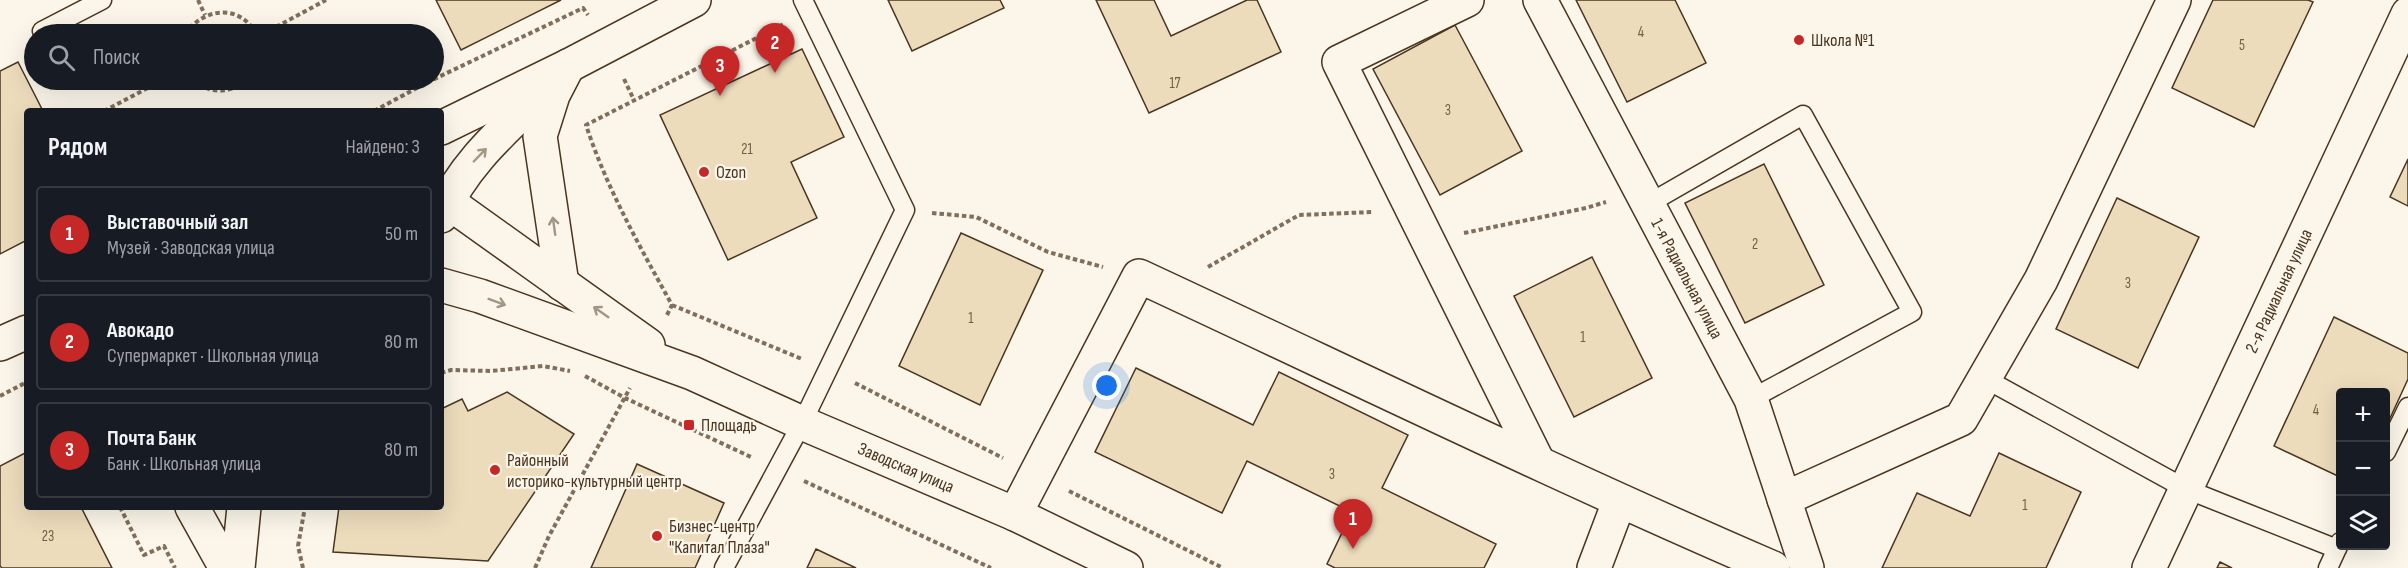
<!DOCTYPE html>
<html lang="ru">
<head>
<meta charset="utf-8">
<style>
  body { margin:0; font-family:"Sofia Sans Condensed",sans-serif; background:#20242c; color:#f1f3f6 }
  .controls { position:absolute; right:18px; bottom:18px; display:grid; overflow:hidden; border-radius:6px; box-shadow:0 6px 24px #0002 }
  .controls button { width:54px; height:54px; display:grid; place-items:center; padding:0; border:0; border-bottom:2px solid #363941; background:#171b24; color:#f1f3f6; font:30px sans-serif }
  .you { position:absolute; left:1107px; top:386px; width:21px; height:21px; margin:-15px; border:4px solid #fff; border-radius:50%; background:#1a73e8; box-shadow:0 0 0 9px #1a73e833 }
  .badge { display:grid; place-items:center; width:39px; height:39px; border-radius:50%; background:#c62828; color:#fff; font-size:20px; font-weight:700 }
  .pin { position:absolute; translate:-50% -50px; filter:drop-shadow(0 2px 3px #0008) }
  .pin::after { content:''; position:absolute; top:32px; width:21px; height:18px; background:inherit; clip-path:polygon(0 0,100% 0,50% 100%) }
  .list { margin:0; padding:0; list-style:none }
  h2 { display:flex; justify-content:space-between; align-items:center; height:78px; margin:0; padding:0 24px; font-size:26px }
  h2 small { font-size:20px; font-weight:400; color:#9ea1a6 }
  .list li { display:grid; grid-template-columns:39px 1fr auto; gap:18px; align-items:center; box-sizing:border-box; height:96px; margin:0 12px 12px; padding:0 12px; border:2px solid #363941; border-radius:6px }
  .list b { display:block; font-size:22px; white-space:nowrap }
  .list p { margin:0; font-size:20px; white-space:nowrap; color:#9ea1a6 }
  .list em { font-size:20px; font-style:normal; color:#9ea1a6 }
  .icon { flex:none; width:33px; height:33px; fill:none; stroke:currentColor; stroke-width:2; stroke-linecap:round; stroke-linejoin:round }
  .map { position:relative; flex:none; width:2408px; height:568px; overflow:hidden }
  .search { position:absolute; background:#171b24; box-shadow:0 6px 24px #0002; left:24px; top:24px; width:420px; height:66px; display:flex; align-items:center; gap:15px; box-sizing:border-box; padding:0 21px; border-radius:33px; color:#9ea1a6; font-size:22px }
  .panel { position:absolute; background:#171b24; box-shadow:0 6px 24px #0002; left:24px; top:108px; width:420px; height:402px; border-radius:6px }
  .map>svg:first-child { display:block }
  .building { fill:#ecdcbc; stroke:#4a3520; stroke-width:1.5 }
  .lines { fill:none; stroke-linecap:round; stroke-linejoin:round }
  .service-casing { stroke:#4a3520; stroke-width:21 }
  .minor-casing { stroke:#4a3520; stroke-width:36 }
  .tertiary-casing { stroke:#4a3520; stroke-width:36 }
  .path { stroke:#7f6f5c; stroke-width:4; stroke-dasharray:4.5 3; stroke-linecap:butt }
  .service { stroke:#fbf6e9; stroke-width:18 }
  .minor { stroke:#fbf6e9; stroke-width:33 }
  .tertiary { stroke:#fbf6e9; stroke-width:33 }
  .oneway { stroke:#a29684 }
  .poi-dot { fill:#c62828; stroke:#fbf6e9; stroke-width:2 }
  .labels { text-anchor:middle; stroke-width:4.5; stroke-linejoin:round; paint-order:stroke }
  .number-label { font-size:15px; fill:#725f47 }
  .poi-label { font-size:18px; fill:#4a3520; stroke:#fbf6e9; text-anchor:start }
  .street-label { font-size:18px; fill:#4a3520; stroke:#fbf6e9 }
</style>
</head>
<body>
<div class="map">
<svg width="2408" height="568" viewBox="0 0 2408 568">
  <rect width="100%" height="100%" fill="#fbf6e9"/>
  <!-- building -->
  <path class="building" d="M436,0H561L461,50Z
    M888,0H1000L1004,8L912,51Z
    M1096,0H1154L1171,36L1247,0H1257L1281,52L1149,113Z
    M1576,0H1675L1706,63L1627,102Z
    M2213,0H2308L2313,2L2254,127L2172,88Z
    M1455,25L1522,151L1440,195L1373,69Z
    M802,49L844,137L791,162L817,218L728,260L660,115Z
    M18,62L43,111H27V240L0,254V71Z
    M2408,159V206L2390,197Z
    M1764,164L1824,285L1745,323L1685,203Z
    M2117,198L2199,237L2138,368L2056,329Z
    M961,233L1043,270L980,405L899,366Z
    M1592,257L1652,378L1574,417L1514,296Z
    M2334,317L2408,353V379L2386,427V392H2340V477L2274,446Z
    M1136,368L1253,425L1279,372L1408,435L1382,488L1496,544L1484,568H1335L1327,564L1352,512L1247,461L1222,513L1095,452Z
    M507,392L574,434L488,561L333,552L339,507H441V409L462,399L468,411Z
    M27,452V507H81L112,568H2L0,566V466Z
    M1999,453L2081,492L2046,568H1882L1917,493L1970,516Z
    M637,464L724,503L695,568H591Z
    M816,549L856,568H807Z
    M2220,562L2232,568H2217Z"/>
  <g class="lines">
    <defs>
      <path id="service" d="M42,31L102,0
        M1648,204L1803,115L1912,312L1751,399
        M1984,378L2186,489L2337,549
        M2386,452L2408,407
        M724,568L802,423L905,210L803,0
        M2328,568L2340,542"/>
      <g id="minor">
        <path d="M1467,0L1339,62L1538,462"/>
        <path id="s1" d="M1540,0L1751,399L1807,568"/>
        <path d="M1784,499L1961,419L2041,280L2174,0"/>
        <path d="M192,507L226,568"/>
        <path d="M1015,514L1139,276C1350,374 1559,476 1773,568"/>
        <path d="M238,568L244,507"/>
        <path d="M1594,568L1619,502"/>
        <path id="s2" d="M2149,568L2408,14"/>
      </g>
      <g id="tertiary">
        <path d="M441,128L568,66L694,0"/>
        <path d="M441,197L648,345"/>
        <path d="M441,216C463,162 512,123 552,83"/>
        <path d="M562,284L540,136L553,95L568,66"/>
        <path id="s3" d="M441,285L480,296L692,373L802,423L1015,514L1126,568"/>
        <path d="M0,344L27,332"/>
      </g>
    </defs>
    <!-- service casing -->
    <use href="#service" class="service-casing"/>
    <!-- minor casing -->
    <use href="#minor" class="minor-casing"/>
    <!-- tertiary casing -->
    <use href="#tertiary" class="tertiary-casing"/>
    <!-- path -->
    <path class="path" d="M198,0L205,15
      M185,34C203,8 240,3 256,34
      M263,34L326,0
      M624,79L634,100
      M193,80C209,95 232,93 249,80
      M104,111L163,80
      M374,111L428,82L583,8L588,15
      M932,213L976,217L1048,252L1103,267
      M1464,233L1586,208L1606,202
      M1208,267L1299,215L1373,212
      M672,305L802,359
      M667,315L672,305C640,247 607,189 586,125L784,24
      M441,373L451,370L491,371L543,366L570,371
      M585,376L625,398L751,457
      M855,383L1003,458
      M0,396L27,382
      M804,481L991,568
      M1069,491L1223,568
      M120,507L144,555L164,546L175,568
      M303,568L298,546L305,507
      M535,568L549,536L630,388"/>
    <!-- service -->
    <use href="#service" class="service"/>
    <!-- minor -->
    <use href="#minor" class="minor"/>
    <!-- tertiary -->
    <use href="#tertiary" class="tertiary"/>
  </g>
  <!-- one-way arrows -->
  <defs><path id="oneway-shaft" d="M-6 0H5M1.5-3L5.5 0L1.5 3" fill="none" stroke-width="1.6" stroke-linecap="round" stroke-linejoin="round" transform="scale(1.5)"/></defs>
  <g class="oneway">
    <use href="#oneway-shaft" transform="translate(480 155) rotate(-46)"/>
    <use href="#oneway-shaft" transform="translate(554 226) rotate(-98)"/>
    <use href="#oneway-shaft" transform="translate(497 302) rotate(20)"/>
    <use href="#oneway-shaft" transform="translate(601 312) rotate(-145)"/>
  </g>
  <!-- markers -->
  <g class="poi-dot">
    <circle cx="1799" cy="40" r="6"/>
    <circle cx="704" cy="172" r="6"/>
    <rect x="683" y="419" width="12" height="12" rx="3"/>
    <circle cx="495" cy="470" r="6"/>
    <circle cx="657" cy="536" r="6"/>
  </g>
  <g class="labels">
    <!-- number labels -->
    <g class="number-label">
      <text x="1641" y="37">4</text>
      <text x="2242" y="50">5</text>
      <text x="1175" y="88">17</text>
      <text x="1448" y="115">3</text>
      <text x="747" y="154">21</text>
      <text x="1755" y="249">2</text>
      <text x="2128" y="288">3</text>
      <text x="971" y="323">1</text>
      <text x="1583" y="342">1</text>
      <text x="2316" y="415">4</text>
      <text x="1332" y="479">3</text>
      <text x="2025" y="510">1</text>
      <text x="48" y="541">23</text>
    </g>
    <!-- poi labels -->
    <g class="poi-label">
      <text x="1811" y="46">Школа №1</text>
      <text x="716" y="178">Ozon</text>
      <text x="701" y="431">Площадь</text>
      <text x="507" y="466">Районный<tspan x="507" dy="21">историко-культурный центр</tspan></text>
      <text x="669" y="532">Бизнес-центр<tspan x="669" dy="21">"Капитал Плаза"</tspan></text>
    </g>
    <!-- street labels -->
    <g class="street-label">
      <text dy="6" stroke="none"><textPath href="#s1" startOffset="315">1-я Радиальная улица</textPath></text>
      <text dy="6" stroke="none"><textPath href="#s2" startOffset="306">2-я Радиальная улица</textPath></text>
      <text dy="6" stroke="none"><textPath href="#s3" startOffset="500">Заводская улица</textPath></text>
    </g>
  </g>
</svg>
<div class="controls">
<button>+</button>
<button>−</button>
<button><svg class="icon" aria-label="layers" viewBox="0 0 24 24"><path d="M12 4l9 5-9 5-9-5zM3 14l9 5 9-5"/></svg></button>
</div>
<div class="you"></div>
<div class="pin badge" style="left:1353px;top:549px">1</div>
<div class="pin badge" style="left:775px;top:73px">2</div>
<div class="pin badge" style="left:720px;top:96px">3</div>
<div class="search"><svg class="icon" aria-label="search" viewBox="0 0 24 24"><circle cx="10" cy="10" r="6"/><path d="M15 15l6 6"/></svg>Поиск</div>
<section class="panel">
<h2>Рядом<small>Найдено: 3</small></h2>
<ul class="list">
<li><span class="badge">1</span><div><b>Выставочный зал</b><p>Музей · Заводская улица</p></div><em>50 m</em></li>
<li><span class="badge">2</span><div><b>Авокадо</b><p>Супермаркет · Школьная улица</p></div><em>80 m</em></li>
<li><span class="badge">3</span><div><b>Почта Банк</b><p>Банк · Школьная улица</p></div><em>80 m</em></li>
</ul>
</section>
</div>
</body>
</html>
